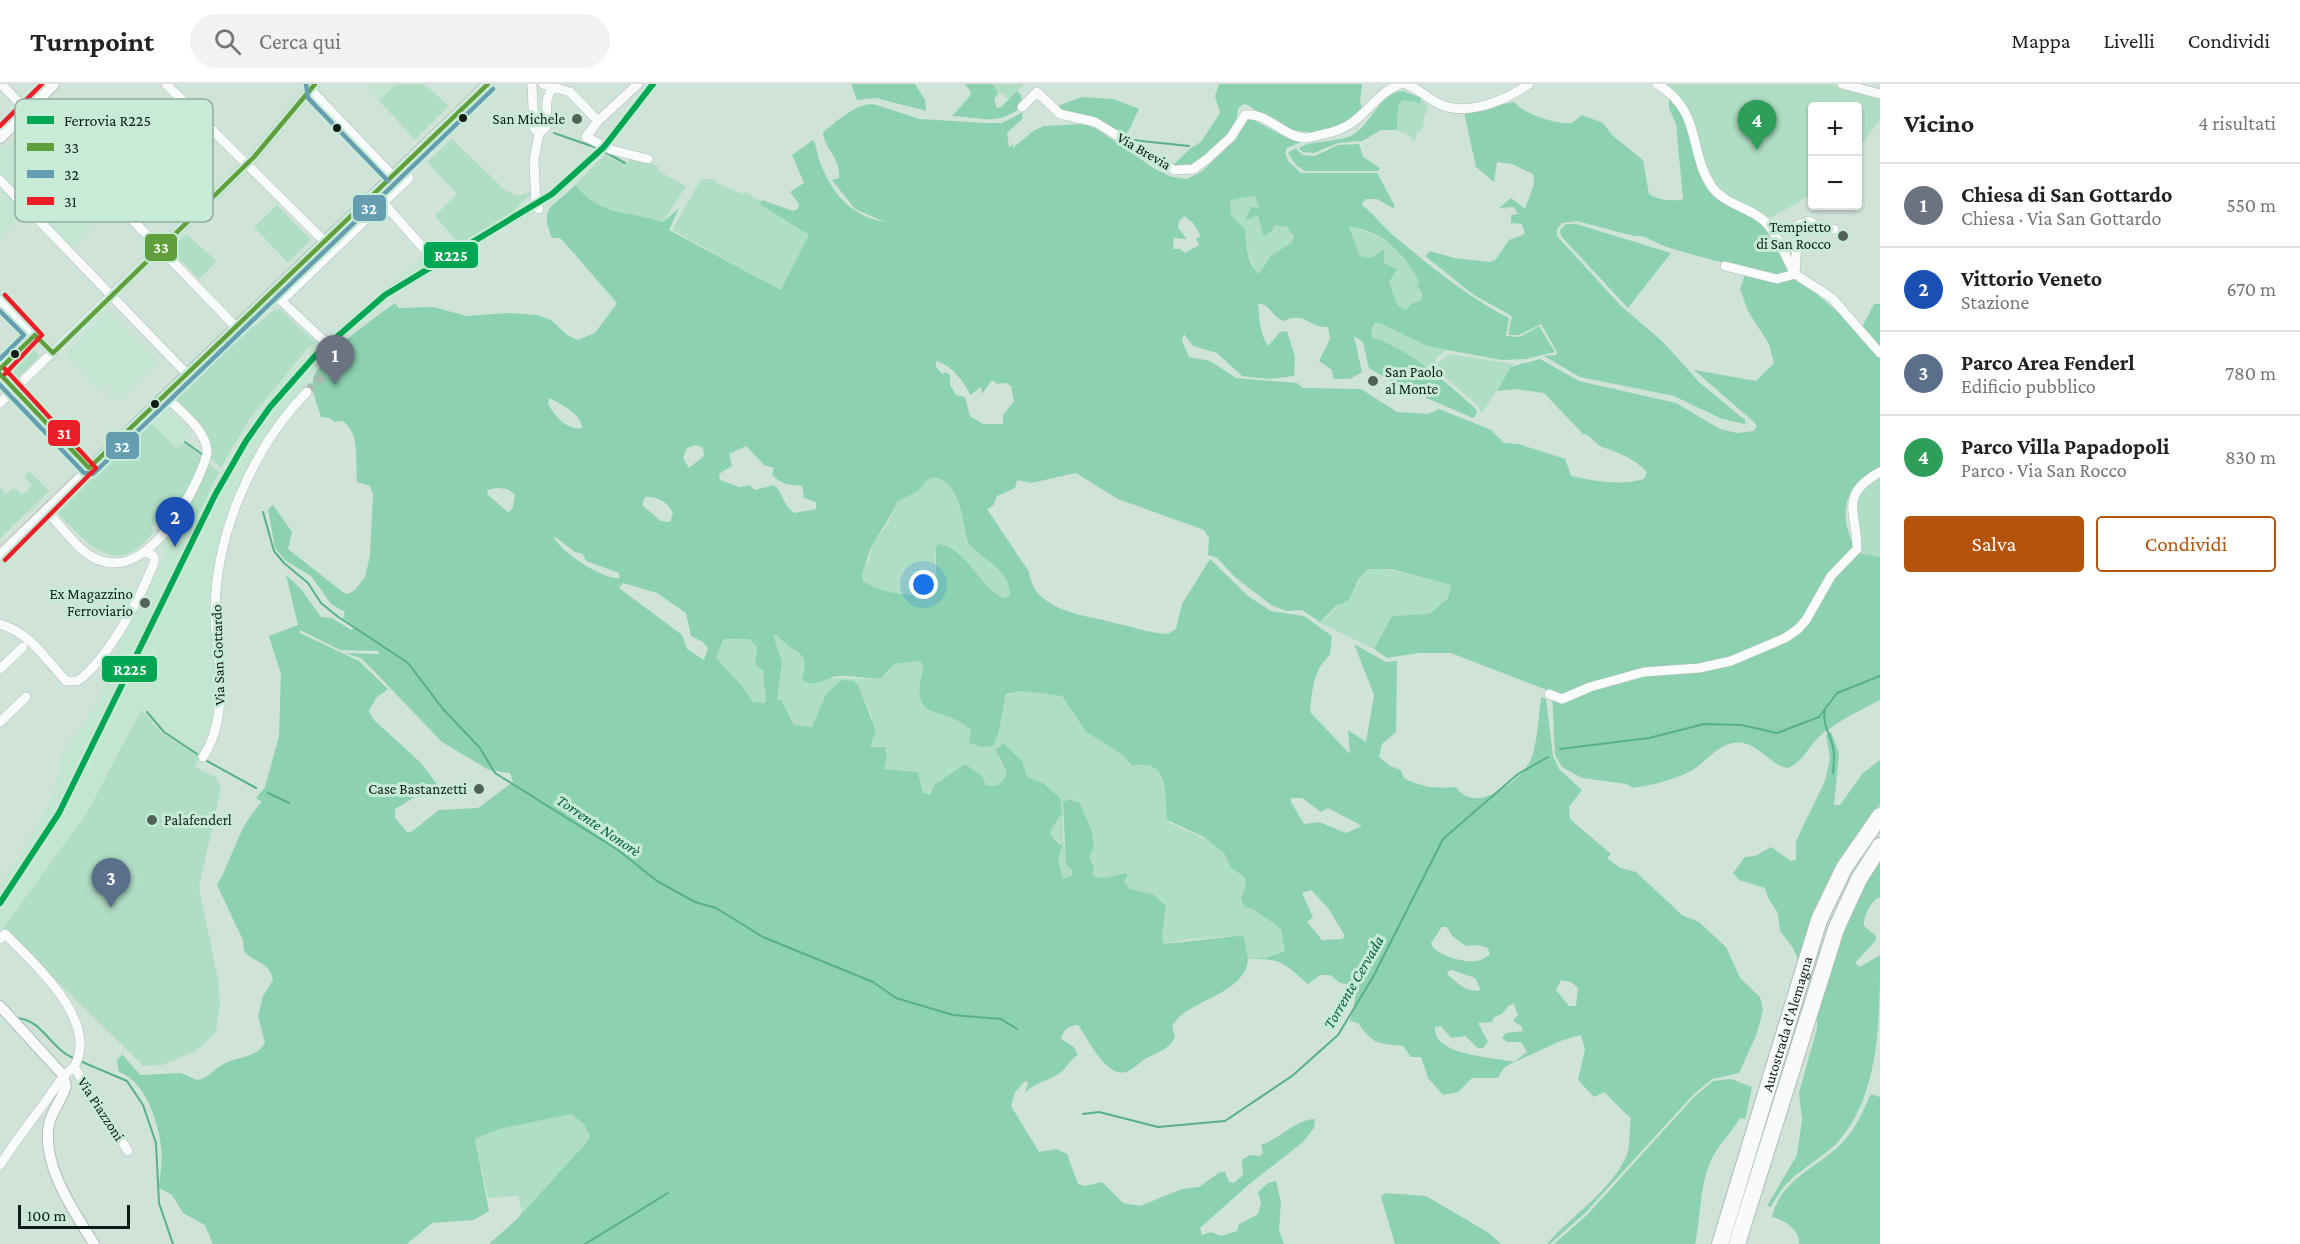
<!DOCTYPE html>
<html lang="it">
<head>
<meta charset="utf-8">
<style>
  body { margin:0; font-family:"Crimson Pro",serif; background:#f2f2f2; color:#222 }
  .controls { position:absolute; right:18px; top:18px; display:grid; overflow:hidden; border-radius:6px; box-shadow:0 2px 4px #0004 }
  .controls button { width:54px; height:54px; display:grid; place-items:center; padding:0; border:0; border-bottom:2px solid #e0e0e0; background:#fff; color:#222; font:30px sans-serif }
  .scale { position:absolute; left:18px; bottom:15px; width:112px; box-sizing:border-box; padding-left:6px; border:3px solid #0f1c15; border-top:0; font-size:16px; line-height:21px; white-space:nowrap; color:#0f1c15; -webkit-text-stroke:4px #c8ebd7; paint-order:stroke }
  .you { position:absolute; left:924px; top:501px; width:21px; height:21px; margin:-15px; border:4px solid #fff; border-radius:50%; background:#1a73e8; box-shadow:0 0 0 9px #1a73e833 }
  .badge { display:grid; place-items:center; width:39px; height:39px; border-radius:50%; background:#b45309; color:#fff; font-size:20px; font-weight:700 }
  .pin { position:absolute; translate:-50% -50px; filter:drop-shadow(0 2px 3px #0008) }
  .pin::after { content:''; position:absolute; top:32px; width:21px; height:18px; background:inherit; clip-path:polygon(0 0,100% 0,50% 100%) }
  .list { margin:0; padding:0; list-style:none }
  h2 { display:flex; justify-content:space-between; align-items:center; height:78px; margin:0; padding:0 24px; font-size:26px }
  h2 small { font-size:20px; font-weight:400; color:#767676 }
  .list li { display:grid; grid-template-columns:39px 1fr auto; gap:18px; align-items:center; box-sizing:border-box; height:84px; padding:0 24px; border-top:2px solid #e0e0e0 }
  .list b { display:block; font-size:22px; white-space:nowrap }
  .list p { margin:0; font-size:20px; white-space:nowrap; color:#767676 }
  .list em { font-size:20px; font-style:normal; color:#767676 }
  .actions { display:flex; gap:12px; padding:18px 24px }
  .actions a { flex:1; padding:14px 0; border:2px solid #b45309; border-radius:6px; text-align:center; font-size:21px; color:#b45309 }
  .actions .main { background:#b45309; color:#fff }
  .icon { flex:none; width:33px; height:33px; fill:none; stroke:currentColor; stroke-width:2; stroke-linecap:round; stroke-linejoin:round }
  .map { position:relative; flex:none; width:1880px; height:1160px; overflow:hidden }
  header { display:flex; align-items:center; gap:36px; box-sizing:border-box; height:84px; padding:0 30px; background:#fff; border-bottom:2px solid #e0e0e0 }
  header strong { font-size:28px }
  nav { display:flex; gap:33px; margin-inline-start:auto; font-size:21px }
  .search { width:420px; height:54px; background:#f2f2f2; display:flex; align-items:center; gap:15px; box-sizing:border-box; padding:0 21px; border-radius:33px; color:#767676; font-size:22px }
  main { display:flex }
  aside { flex:1; background:#fff }
  .map>svg:first-child { display:block }
  .built { fill:#c4e5d2 }
  .green { fill:#b0dec5 }
  .forest { fill:#8cd2b0; fill-rule:evenodd }
  .lines { fill:none; stroke-linecap:round; stroke-linejoin:round }
  .stream { stroke:#56b18a; stroke-width:2 }
  .minor-tunnel { stroke:#a9bbb1; stroke-width:9; stroke-dasharray:9 4.5; stroke-linecap:butt }
  .minor-casing { stroke:#afbeb5; stroke-width:10 }
  .tertiary-casing { stroke:#afbeb5; stroke-width:12 }
  .secondary-casing { stroke:#afbeb5; stroke-width:14 }
  .motorway-casing { stroke:#afbeb5; stroke-width:18 }
  .minor { stroke:#f8fbf9; stroke-width:9 }
  .tertiary { stroke:#f8fbf9; stroke-width:10 }
  .secondary { stroke:#f8fbf9; stroke-width:12 }
  .motorway { stroke:#f8fbf9; stroke-width:16 }
  .bus-1-casing { stroke:#c8ebd7; stroke-width:9 }
  .bus-2-casing { stroke:#c8ebd7; stroke-width:9 }
  .bus-3-casing { stroke:#c8ebd7; stroke-width:9 }
  .bus-1 { stroke:#609f3b; stroke-width:4.5 }
  .bus-2 { stroke:#659eb1; stroke-width:4.5 }
  .bus-3 { stroke:#ec1f29; stroke-width:4.5 }
  .rail-1-casing { stroke:#c8ebd7; stroke-width:10 }
  .rail-1 { stroke:#00a651; stroke-width:6 }
  .bus-dot { fill:#0f1c15; stroke:#c8ebd7; stroke-width:2 }
  .poi-dot { fill:#536259; stroke:#c8ebd7; stroke-width:2 }
  .labels { text-anchor:middle; stroke-width:6; stroke-linejoin:round; paint-order:stroke }
  .poi-label { font-size:15px; fill:#0f1c15; stroke:#c8ebd7; text-anchor:end }
  .street-label { font-size:15px; fill:#0f1c15; stroke:#c8ebd7 }
  .water-label { font-size:16px; font-style:italic; fill:#015d3b; stroke:#c8ebd7 }
  .key { fill:#c8ebd7; stroke:#90ad9d; stroke-width:1.5 }
  .key-label { font-size:16px; fill:#0f1c15 }
  .line-badge { stroke:#c8ebd7; stroke-width:2 }
  .badge-label { font-size:16px; text-anchor:middle; font-weight:bold; fill:#fff }
</style>
</head>
<body>
<header>
<strong>Turnpoint</strong>
<div class="search"><svg class="icon" aria-label="search" viewBox="0 0 24 24"><circle cx="10" cy="10" r="6"/><path d="M15 15l6 6"/></svg>Cerca qui</div>
<nav><a>Mappa</a><a>Livelli</a><a>Condividi</a></nav>
</header>
<main>
<div class="map">
<svg width="1880" height="1160" viewBox="0 0 1880 1160">
  <rect width="100%" height="100%" fill="#d0e3d8"/>
  <!-- built -->
  <path class="built" d="M362,0H396L379,17Z
    M28,41L83,98L63,114L92,146L73,164L0,89V68Z
    M0,102L26,129L1,153L0,163Z
    M427,169L436,182L373,223L336,258L305,300L307,304L240,409L213,507L207,519L212,522L216,608L214,631L200,673L162,649L140,627L87,729L0,848V801L15,780L50,717L58,694L62,668L96,622L111,585L121,547L125,549L156,482L159,483L167,466L161,463L166,452L173,455L186,427L211,405L255,330L280,298L310,269L309,264L330,252Z
    M109,226L160,278L121,317L117,313L113,316L106,309L112,302L109,299L99,308L65,270Z
    M168,322L193,349L177,366L151,339Z"/>
  <!-- green -->
  <path class="green" d="M396,0H424L449,22L415,56L379,17Z
    M993,0H1023V1L1009,15L1000,8L998,10Z
    M1664,0H1832L1880,13V36L1858,65V22H1812V110L1771,134L1740,122L1715,102Z
    M1402,16L1423,17L1429,24L1424,32L1423,44L1416,50L1417,53L1413,58L1410,52L1397,46L1398,21Z
    M452,55L505,106L518,112L533,107L501,140L462,163L435,132L457,110L427,78Z
    M607,68L626,79C637,70 647,78 659,83L658,87L686,102L663,138C628,126 603,134 575,101Z
    M701,95H715L716,99L743,110L745,107L810,151L781,206L672,146Z
    M1256,112L1259,125L1246,136L1257,131L1271,148L1275,141C1284,142 1290,144 1294,152L1292,158L1271,172L1259,190L1255,188L1246,162L1245,145L1231,131L1230,119L1232,116Z
    M277,121L311,156L288,179L254,143Z
    M1349,143C1382,147 1425,179 1421,216L1411,220L1406,226L1398,222L1389,198L1371,174L1360,172Z
    M186,150L217,177L199,195L170,166Z
    M275,225H280L316,259L308,264L250,334L221,384L211,375L208,355L174,316L252,242L254,243Z
    M1376,239H1380L1502,276L1446,266L1436,275L1435,288L1393,261L1374,254L1371,247Z
    M29,261L40,272L16,296L5,284Z
    M1449,270L1514,280L1482,329L1477,321L1439,288L1438,279Z
    M146,333L176,365L184,359L203,373L175,428L160,441L156,438L151,443L154,447C126,484 103,476 74,446C68,439 60,433 55,425Z
    M210,380L219,388L191,446L179,440Z
    M29,387L49,407L0,455V403L6,410L14,403L22,411L32,401L24,393Z
    M934,393C961,398 962,437 968,459C983,476 1011,485 1010,512L1004,514L992,508L962,474L935,472L936,496L932,510C910,512 882,510 863,497L861,489L869,476L873,460L889,438L897,418L918,407L926,397Z
    M1880,393V473L1858,469L1849,429L1864,403Z
    M1379,483L1452,501L1448,514L1429,530L1392,532L1374,565L1318,538C1331,535 1335,518 1349,516C1360,500 1356,486 1379,483Z
    M773,551L778,552L805,575L807,581L831,594L876,595L886,591L894,580L919,577L925,582C907,641 941,620 972,646L969,659L981,663L999,647L1006,611L1022,607L1062,612L1086,648L1123,671L1131,682C1177,673 1159,717 1170,739L1210,757L1224,769L1231,784L1243,793L1246,801L1244,807L1249,826L1256,827L1281,845L1285,867L1266,874L1248,875L1244,853L1237,852L1190,855L1164,860L1162,851L1166,822L1153,810L1130,805L1124,798L1128,793L1126,789L1103,794L1092,792C1091,781 1086,772 1094,764C1090,749 1088,724 1073,715L1063,718V756L1073,787L1072,791L1063,795L1058,776L1060,758L1051,752L1054,738L1059,734L1043,699L1027,693L1022,677L1003,659L998,662L999,674L1007,689C1003,699 996,705 986,701L982,692L965,680L934,701L930,711L924,708L918,688L883,685L887,674L882,662L870,663L872,633L859,603L841,596L826,610L812,643L794,641L783,620L776,616C781,606 777,596 782,585Z
    M742,554L749,555L757,562L755,574L764,587C761,599 768,607 765,619L753,618L742,602L716,574L723,556Z
    M141,626L162,649L200,673L195,683L216,693L221,705L199,803L218,895L220,920L216,948L196,967L163,981L143,982L3,844L87,729Z
    M571,1030L584,1040L590,1052L587,1058L517,1135L522,1127L518,1112L488,1114L475,1055L499,1045Z"/>
  <!-- forest -->
  <path class="forest" d="M851,0H915L925,16L926,27L876,14L857,16Z
    M965,0H993L998,10L994,14L997,24L1001,23L1017,7L1021,11L1022,22C998,43 980,33 952,32L970,12L971,8Z
    M1219,0H1362L1360,18L1363,29C1330,51 1302,55 1267,35C1259,31 1252,21 1244,20L1238,24L1236,42L1196,81L1172,82L1191,64L1201,58L1220,29L1215,12Z
    M1403,7L1421,14L1420,19L1403,16L1398,21L1397,46H1381L1362,57L1338,59L1314,69L1303,68L1299,65C1307,55 1340,60 1356,49C1372,37 1381,8 1403,7Z
    M1669,12L1679,22L1699,79L1725,118L1768,142L1791,186L1787,192C1745,185 1705,175 1664,162C1654,159 1646,150 1634,152L1577,137L1562,139L1557,145V152L1620,221L1663,258L1700,299L1745,336V340L1722,335L1674,312L1580,293L1544,272L1556,271L1557,268L1541,240L1519,251H1508L1512,232L1474,211L1425,172L1430,167L1454,174L1490,178L1496,175L1509,156L1525,150L1522,140L1511,139V131L1518,130L1514,123L1499,124L1511,114L1525,125L1534,100L1533,90L1512,80L1497,78L1494,98L1476,83L1464,28L1514,18C1524,30 1557,41 1572,39L1582,31L1603,39L1612,51L1643,76L1649,110C1658,116 1673,118 1683,115L1676,40L1669,24Z
    M1082,13L1113,15L1139,25L1126,52L1091,36L1063,29L1058,22Z
    M873,20L920,35L986,39H1002L1023,28L1022,35L1007,49L1009,63L1014,60L1012,65L1033,47L1044,42L1085,40L1097,45L1155,85L1172,93L1187,95L1201,88L1225,66L1248,33L1287,54L1301,58L1287,64L1285,69L1289,78L1301,89H1377L1395,122L1393,124L1377,115H1366L1362,119L1363,122C1374,130 1382,142 1393,151C1429,181 1467,213 1509,234L1506,252L1520,253L1539,242L1555,268L1526,275L1502,276L1428,262L1380,239H1375L1371,247L1373,254C1406,262 1449,301 1475,324L1477,329L1473,334L1401,303L1369,284L1363,258L1354,252L1362,288L1350,295H1333L1332,286L1319,277L1330,255L1328,243C1308,244 1305,226 1284,237C1271,234 1271,219 1258,220C1260,236 1259,248 1268,262L1280,248L1287,247L1295,273L1294,292L1269,295L1242,292L1217,269L1193,262L1184,250L1182,257L1189,273L1210,277L1236,294L1297,299L1303,304L1361,305L1397,328L1428,330L1439,325L1491,346L1504,359L1519,360L1565,375L1571,392C1595,397 1620,402 1644,395L1647,388C1635,375 1618,368 1602,363C1594,360 1592,351 1583,350L1544,309L1515,305L1497,307L1511,283L1540,275L1579,297L1676,319L1720,345L1737,349L1754,347L1757,342L1754,338L1694,286L1756,297L1774,279L1769,260L1748,227L1740,205L1745,190L1781,198L1795,195L1805,200L1846,235L1880,274V389C1870,396 1855,402 1849,413C1841,429 1848,454 1858,469L1880,473V616C1859,627 1840,636 1821,651C1809,661 1803,679 1787,684C1771,681 1760,662 1743,659C1721,655 1708,677 1691,687C1674,696 1652,701 1633,704L1627,700L1582,694L1562,683L1555,671L1552,608L1451,569H1418L1387,574L1374,565L1392,532L1429,530L1448,514L1451,501L1391,485H1368L1359,494L1349,516L1336,522L1320,538L1302,526L1286,527L1271,521L1235,493L1217,474L1208,471L1209,454L1204,446L1118,415L1076,389L1031,399L1017,396L1015,404L997,412L993,422L987,425L1029,488C1034,529 1088,531 1119,540C1136,544 1150,549 1168,550L1176,545L1182,520L1210,475L1248,512L1271,527L1304,532L1332,552L1330,571C1313,586 1312,607 1310,628L1350,670L1348,646L1366,658L1374,611L1354,560L1386,578L1397,577L1396,648L1382,660L1379,673L1390,682L1401,686L1404,694C1421,703 1437,705 1456,703C1474,731 1515,700 1528,681C1537,669 1539,629 1541,613L1546,615L1553,672L1559,685L1582,706L1569,723L1570,735L1611,770L1607,774L1620,784L1636,788L1682,831L1699,838L1726,863L1740,894L1760,913L1763,926L1757,949L1739,989L1712,995L1694,1010L1585,1129L1550,1160H1547C1572,1131 1611,1107 1627,1071C1630,1063 1629,1044 1631,1034C1621,1026 1613,1016 1604,1008L1594,1013L1578,996L1585,965L1581,951L1563,956L1510,980L1503,985L1498,994H1472L1458,1008L1443,1011L1428,994L1421,973H1411L1403,962C1376,959 1374,961 1358,939L1350,937L1358,902L1340,899L1330,891H1320L1308,900C1283,879 1282,874 1248,875C1247,906 1197,916 1179,933L1172,942L1175,953C1169,966 1157,968 1145,975C1140,978 1136,983 1130,986C1108,1000 1088,954 1078,941C1070,941 1062,947 1061,955L1074,963L1078,971C1069,976 1068,983 1060,989C1048,997 1035,998 1025,1009L1028,998L1025,997L1015,1008L1011,1022L1039,1068L1056,1065L1067,1070L1078,1100L1085,1102L1102,1098L1123,1119L1140,1122L1182,1105L1199,1103L1220,1088H1225L1229,1098L1234,1099L1243,1091L1242,1076L1250,1071L1259,1072L1263,1069L1261,1061C1279,1055 1297,1035 1315,1035L1314,1044L1303,1058L1247,1102L1200,1144L1202,1151L1211,1148L1221,1152L1237,1147L1239,1140L1258,1130L1261,1119L1258,1108L1268,1099L1276,1097L1281,1118L1279,1146L1284,1160H489L517,1135L587,1058L590,1052L584,1040L571,1030L499,1045L475,1055L489,1127L474,1136L432,1139L407,1160H213L205,1141L183,1129L172,1111L159,1104C160,1090 163,1075 161,1062C158,1037 145,997 119,988L117,977L122,970L140,991L181,989L197,996C207,995 213,986 222,981C236,972 256,975 265,959L258,932L263,912L273,896C270,878 254,879 244,867L243,856L217,801C233,774 239,740 262,718L256,714L265,703L279,652L281,590L269,552L298,541L286,491L300,504L321,533L332,534L351,546L355,543L343,534L345,528L331,520L311,492L286,477L275,464L268,425L273,421L292,448L288,465L344,509L348,510L355,506L365,493L370,472L373,410L370,402L357,398C355,377 361,351 343,337L335,338L330,334L321,333C318,322 311,306 313,296C317,273 376,233 395,219L399,224L434,223L466,232L509,229L537,231L551,236L567,251L578,256L595,249L617,219L564,158L560,154H552C538,121 555,123 575,101C603,134 628,126 663,138L679,124L669,146L781,206L809,151L760,120L762,116L793,127L798,125L799,120L790,108L804,99L792,71L813,56C817,62 817,71 820,78C831,109 852,133 885,138L855,125L832,96L839,94C841,74 824,65 823,48C837,38 854,20 873,20ZM1255,112L1259,124L1251,123L1245,137L1258,131L1263,152L1271,148L1275,141L1287,143L1294,152L1292,158L1271,172L1259,190C1247,182 1246,159 1245,145L1231,131L1230,119L1232,116ZM1184,132L1193,139L1201,152L1196,155L1199,161L1185,169L1180,165H1173L1174,154L1187,155L1178,144L1179,137ZM1349,143C1381,145 1405,170 1419,197L1417,202L1422,209L1421,216L1411,220L1406,226L1398,222L1389,198L1397,185L1384,179V165L1371,174L1360,172ZM936,277C951,281 964,297 970,311L981,303L982,310L992,296L997,300L1006,299L1011,302L1014,317L1003,331V340H983L970,332L965,313L956,311L950,301V291L946,288L942,290L936,283ZM549,314C562,321 581,329 582,344C567,347 555,332 548,320ZM696,361L703,364L704,372L689,384L683,374L687,364ZM746,362L764,381L774,384L772,391C782,401 790,401 802,402L804,414L816,418V425L794,429C782,420 783,408 774,401L755,406L750,401L739,403L720,396L719,390L732,382L729,370ZM934,393C961,398 962,437 968,459C982,476 1011,485 1010,512L1004,514C979,504 966,463 938,460L936,465V496L932,510C910,512 882,510 863,497L862,489C867,479 868,468 874,459C882,444 891,433 897,418L918,407L926,397ZM496,404L508,405L515,411L513,423L509,429L487,410L488,406ZM645,413C657,412 668,418 673,429L670,438L661,437L642,421ZM554,452L575,468L583,470L586,477L619,489L620,494C607,498 556,466 554,452ZM623,499L657,509L686,529L691,552L703,558L708,564L704,576L687,565L682,551L619,504ZM300,546L340,566L378,567L379,570H375L345,569L361,574L372,585L442,658L489,686L510,689L513,698L478,724L439,726L411,748H407L395,734V725L415,713L432,712L439,703L421,679L373,635L369,627L376,614L388,605L359,577L300,549ZM773,551L778,552C794,571 812,566 802,595C814,606 825,593 838,592C853,591 867,596 882,594L894,580L920,577L924,582C907,641 941,619 971,646L969,659L981,663L993,662L999,647L1006,610L1022,607L1062,612L1086,648L1123,671L1132,682C1171,673 1164,711 1167,736L1204,753L1224,769L1231,784L1244,793L1246,801L1241,815L1245,823L1256,827L1281,845L1285,867L1266,874L1248,875L1244,853L1237,852L1164,860L1162,851L1166,822L1153,810L1130,805L1124,798L1128,792L1126,789L1103,794L1092,792L1094,784C1090,775 1087,772 1094,764L1092,748L1080,719L1070,715L1063,718L1066,780L1073,787L1072,791L1063,795L1058,776L1062,762L1051,752C1051,741 1057,738 1062,729L1060,714L1043,699L1027,693L1022,677L1003,659L996,666L1007,689C1003,699 996,705 986,701L982,692L965,680L934,701L930,711L923,708L918,688L884,685L887,674L885,663H870L876,647L859,603L853,597L841,596L826,610L812,643L794,641L781,616H777L782,578ZM727,555H749L757,563L755,579L764,588C761,599 768,607 765,619L753,618L742,602L716,574L723,556ZM1291,714H1302L1321,728L1328,724L1362,742L1346,749L1319,738L1304,740L1291,718ZM1311,806L1328,824L1345,852L1342,855L1322,856L1307,838L1313,833L1302,809ZM1442,843H1447L1452,852L1466,862L1477,861L1488,864L1490,871C1486,873 1480,877 1476,877C1464,879 1434,871 1431,859ZM1452,886L1475,894L1481,906C1469,910 1457,899 1448,891L1447,888ZM1561,896L1571,898L1578,904L1576,922H1569L1556,906ZM1514,920L1518,931L1513,937L1521,942L1523,947L1506,949L1502,954L1507,958H1521L1527,968L1514,978C1496,973 1432,972 1435,943L1441,942L1451,954L1465,952L1478,964H1483L1488,958L1478,939L1492,938L1494,933L1502,930L1509,921Z
    M1359,60L1363,73L1380,84L1378,87H1305L1296,81L1288,69L1296,64L1302,71L1315,72L1338,61Z
    M1566,140H1576L1671,169L1628,224L1561,152L1560,146Z
    M1874,220H1880V268L1860,247Z
    M1831,648L1839,669L1834,721H1840L1863,689L1880,676V720L1868,735L1806,854L1798,876L1793,864L1780,847L1778,829L1768,814L1765,804L1739,796L1733,789L1745,773L1755,772L1771,763L1791,777L1796,776V757L1825,697L1830,674L1826,651Z
    M1880,771V813C1871,816 1863,833 1864,842L1876,852V856L1855,879L1860,883L1880,871C1880,935 1880,1013 1836,1060C1810,1084 1788,1089 1771,1123L1767,1122L1797,1071L1802,1036L1799,1009L1817,944V927L1833,866Z
    M1731,995L1752,1003L1746,1032L1745,1035L1740,1034C1731,1050 1716,1062 1709,1081C1699,1107 1701,1133 1695,1160H1554L1587,1131L1694,1013L1713,997Z
    M1871,1010L1880,1013V1160H1799C1800,1146 1785,1136 1772,1133C1780,1097 1814,1085 1839,1062C1855,1047 1862,1029 1871,1010Z
    M1385,1109L1426,1112L1489,1149L1501,1160H1395L1381,1113Z"/>
  <g class="lines">
    <!-- stream -->
    <path class="stream" d="M554,49L597,64
      M1132,56L1189,62
      M605,68L625,79
      M185,358L203,371
      M263,428L274,467L284,479L308,499L321,519L337,532L408,579L443,625L480,664L495,689L618,766L657,797L695,818L716,824L763,853L873,898L896,914L953,931L1001,935L1017,945
      M1825,625C1822,640 1828,645 1832,659C1835,669 1834,678 1833,689
      M147,628L164,648L197,670
      M1560,665L1649,654L1704,640L1741,641L1777,649L1819,633L1837,609L1880,592
      M207,677L256,704
      M268,709L289,719
      M16,934C42,935 50,964 73,974
      M80,977L127,997L143,1021L156,1059L159,1119L173,1160
      M1083,1030L1099,1028L1158,1043L1225,1037L1292,992L1338,951L1373,893L1443,755L1518,690L1548,673
      M585,1160L668,1109"/>
    <!-- minor-tunnel -->
    <path class="minor-tunnel" d="M307,308L331,283V272L323,256"/>
    <defs>
      <path id="minor" d="M1,0L236,243
        M166,0L325,158
        M310,0L314,9L393,92
        M532,0L534,44L539,49L546,43L547,16L553,0
        M543,0L570,8L598,37
        M638,0L598,37L586,53L612,66L648,75
        M1405,0C1418,4 1426,13 1437,19C1466,34 1506,16 1529,0
        M1657,0C1703,27 1688,68 1712,103C1726,122 1754,124 1768,141C1777,152 1788,177 1795,190
        M1842,0L1880,10
        M1022,23L1037,8L1060,30L1095,38L1174,86L1193,85L1207,75L1231,53L1245,31C1267,28 1284,53 1305,54C1311,54 1318,51 1324,50C1366,42 1368,13 1400,0
        M0,96L187,290
        M381,116L425,166
        M539,125L536,122L534,76L539,49
        M1725,182L1777,195L1795,190
        M1795,190L1832,214L1880,269
        M1795,190L1798,141L1809,137L1827,146L1834,145
        M272,208L323,256
        M0,216L53,269
        M281,217L409,94L402,84
        M0,290L89,384
        M0,319L254,73L315,0
        M46,426C61,442 78,468 99,476C149,496 196,408 207,370C209,348 179,326 165,312
        M0,540C32,550 44,574 66,597H77C107,578 141,512 154,479V473L147,467
        M0,585L23,563
        M1549,610L1562,615L1590,603L1644,588L1699,584L1731,577L1785,554L1798,545L1806,536L1831,492L1857,465C1857,428 1838,411 1880,388
        M0,638L26,613
        M203,673C232,628 215,576 215,526C216,449 253,363 307,308
        M0,855L5,850C32,877 99,936 75,981C72,986 65,989 62,994C42,1024 19,1051 0,1081
        M74,983L128,1067"/>
      <path id="tertiary" d="M0,471L488,0
        M0,922L63,991L66,1002C62,1016 52,1026 49,1040C41,1081 74,1127 94,1160"/>
      <path id="secondary" d="M0,53L53,0"/>
      <g id="motorway">
        <path id="s1" d="M1720,1160L1819,836L1844,784L1880,732"/>
        <path d="M1737,1160L1836,845L1859,795L1880,762"/>
      </g>
    </defs>
    <!-- minor casing -->
    <use href="#minor" class="minor-casing"/>
    <!-- tertiary casing -->
    <use href="#tertiary" class="tertiary-casing"/>
    <!-- secondary casing -->
    <use href="#secondary" class="secondary-casing"/>
    <!-- motorway casing -->
    <use href="#motorway" class="motorway-casing"/>
    <!-- minor -->
    <use href="#minor" class="minor"/>
    <!-- tertiary -->
    <use href="#tertiary" class="tertiary"/>
    <!-- secondary -->
    <use href="#secondary" class="secondary"/>
    <!-- motorway -->
    <use href="#motorway" class="motorway"/>
    <defs>
      <path id="bus-1" d="M0,285L35,251L53,269L254,73L315,0
        M0,290L89,384L488,0"/>
      <path id="bus-2" d="M306,0L308,14L388,97
        M0,227L24,251L0,275
        M0,301L84,389L93,390L493,5"/>
      <path id="bus-3" d="M0,42L42,0
        M5,290L42,251L5,211
        M5,476L96,384L5,285"/>
    </defs>
    <!-- bus-1 casing -->
    <use href="#bus-1" class="bus-1-casing"/>
    <!-- bus-2 casing -->
    <use href="#bus-2" class="bus-2-casing"/>
    <!-- bus-3 casing -->
    <use href="#bus-3" class="bus-3-casing"/>
    <!-- bus-1 -->
    <use href="#bus-1" class="bus-1"/>
    <!-- bus-2 -->
    <use href="#bus-2" class="bus-2"/>
    <!-- bus-3 -->
    <use href="#bus-3" class="bus-3"/>
    <defs>
      <path id="rail-1" d="M0,819L59,729L215,411L246,357L270,323L315,272L385,211L552,110L604,63L653,0"/>
    </defs>
    <!-- rail-1 casing -->
    <use href="#rail-1" class="rail-1-casing"/>
    <!-- rail-1 -->
    <use href="#rail-1" class="rail-1"/>
  </g>
  <!-- markers -->
  <g class="bus-dot">
    <circle cx="463" cy="34" r="5"/>
    <circle cx="337" cy="44" r="5"/>
    <circle cx="15" cy="270" r="5"/>
    <circle cx="155" cy="320" r="5"/>
  </g>
  <g class="poi-dot">
    <circle cx="577" cy="35" r="6"/>
    <circle cx="1843" cy="152" r="6"/>
    <circle cx="1373" cy="297" r="6"/>
    <circle cx="145" cy="519" r="6"/>
    <circle cx="479" cy="705" r="6"/>
    <circle cx="152" cy="736" r="6"/>
  </g>
  <g class="labels">
    <!-- poi labels -->
    <g class="poi-label">
      <text x="565" y="40">San Michele</text>
      <text x="1831" y="148">Tempietto<tspan x="1831" dy="17">di San Rocco</tspan></text>
      <text x="1385" y="293" text-anchor="start">San Paolo<tspan x="1385" dy="17">al Monte</tspan></text>
      <text x="133" y="515">Ex Magazzino<tspan x="133" dy="17">Ferroviario</tspan></text>
      <text x="467" y="710">Case Bastanzetti</text>
      <text x="164" y="741" text-anchor="start">Palafenderl</text>
    </g>
    <!-- street labels -->
    <g class="street-label">
      <text transform="translate(1144 67) rotate(30)" y="5">Via Brevia</text>
      <text transform="translate(218 571) rotate(-92)" y="5">Via San Gottardo</text>
      <text dy="5" stroke="none"><textPath href="#s1" startOffset="230">Autostrada d'Alemagna</textPath></text>
      <text transform="translate(101 1025) rotate(57)" y="5">Via Piazzoni</text>
    </g>
    <!-- water labels -->
    <g class="water-label">
      <text transform="translate(599 741) rotate(34)" y="6">Torrente Nonorè</text>
      <text transform="translate(1353 898) rotate(-60)" y="6">Torrente Cervada</text>
    </g>
  </g>
  <!-- legend -->
  <rect x="15" y="15" width="198" height="123" rx="9" class="key"/>
  <rect x="27" y="32" width="27" height="8" fill="#00a651"/>
  <rect x="27" y="59" width="27" height="8" fill="#609f3b"/>
  <rect x="27" y="86" width="27" height="8" fill="#659eb1"/>
  <rect x="27" y="113" width="27" height="8" fill="#ec1f29"/>
  <g class="key-label">
    <text x="64" y="42">Ferrovia R225</text>
    <text x="64" y="69">33</text>
    <text x="64" y="96">32</text>
    <text x="64" y="123">31</text>
  </g>
  <g class="line-badge">
    <rect x="352" y="110" width="35" height="28" rx="6" fill="#659eb1"/>
    <rect x="144" y="149" width="34" height="29" rx="6" fill="#609f3b"/>
    <rect x="423" y="157" width="56" height="28" rx="6" fill="#00a651"/>
    <rect x="47" y="335" width="34" height="28" rx="6" fill="#ec1f29"/>
    <rect x="105" y="347" width="35" height="29" rx="6" fill="#659eb1"/>
    <rect x="101" y="571" width="57" height="28" rx="6" fill="#00a651"/>
  </g>
  <g class="badge-label">
    <text x="369" y="130">32</text>
    <text x="161" y="169">33</text>
    <text x="451" y="177">R225</text>
    <text x="64" y="355">31</text>
    <text x="122" y="368">32</text>
    <text x="130" y="591">R225</text>
  </g>
</svg>
<div class="controls">
<button>+</button>
<button>−</button>
</div>
<div class="scale">100 m</div>
<div class="you"></div>
<div class="pin badge" style="left:335px;top:301px;background:#6b7280">1</div>
<div class="pin badge" style="left:175px;top:463px;background:#1a4fb4">2</div>
<div class="pin badge" style="left:111px;top:824px;background:#5c6f8a">3</div>
<div class="pin badge" style="left:1757px;top:66px;background:#2e9e5b">4</div>
</div>
<aside>
<h2>Vicino<small>4 risultati</small></h2>
<ul class="list">
<li><span class="badge" style="background:#6b7280">1</span><div><b>Chiesa di San Gottardo</b><p>Chiesa · Via San Gottardo</p></div><em>550 m</em></li>
<li><span class="badge" style="background:#1a4fb4">2</span><div><b>Vittorio Veneto</b><p>Stazione</p></div><em>670 m</em></li>
<li><span class="badge" style="background:#5c6f8a">3</span><div><b>Parco Area Fenderl</b><p>Edificio pubblico</p></div><em>780 m</em></li>
<li><span class="badge" style="background:#2e9e5b">4</span><div><b>Parco Villa Papadopoli</b><p>Parco · Via San Rocco</p></div><em>830 m</em></li>
</ul>
<div class="actions"><a class="main">Salva</a><a>Condividi</a></div>
</aside>
</main>
</body>
</html>
